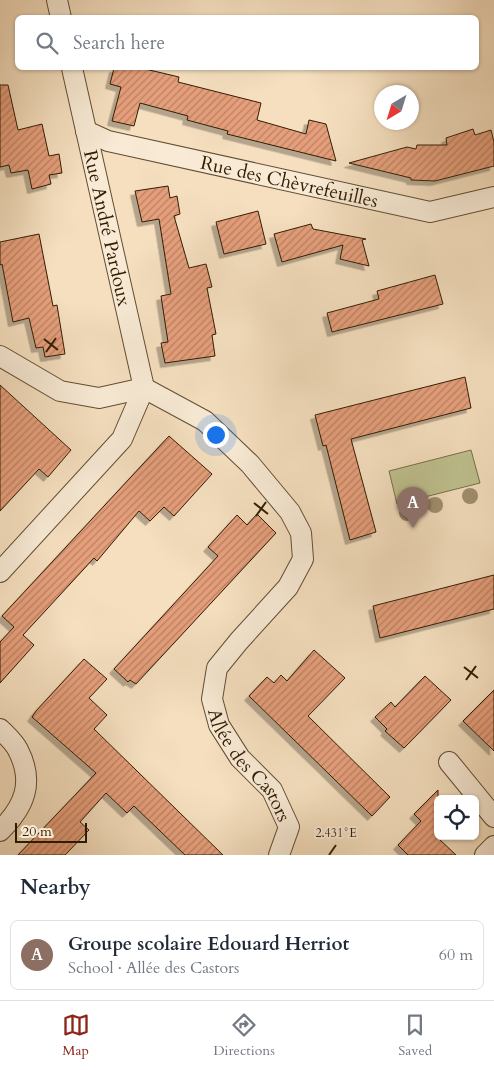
<!DOCTYPE html>
<html lang="en">
<head>
<meta charset="utf-8">
<style>
  body { margin:0; font-family:Cardo,serif; background:#f6f6f7; color:#1f2937 }
  .controls { position:absolute; right:15px; bottom:15px; display:grid; overflow:hidden; border-radius:8px; box-shadow:0 1px 4px #0004 }
  .controls button { width:45px; height:45px; display:grid; place-items:center; padding:0; border:0; border-bottom:1px solid #e0e1e3; background:#fff; color:#1f2937; font:25px sans-serif }
  .compass { position:absolute; left:374px; top:85px; width:45px; height:45px; border-radius:50%; background:#fff; box-shadow:0 1px 4px #0004; rotate:218deg }
  .scale { position:absolute; left:15px; bottom:12px; width:72px; box-sizing:border-box; padding-left:5px; border:2px solid #311d04; border-top:0; font-size:14px; line-height:18px; white-space:nowrap; color:#311d04; -webkit-text-stroke:4px #f8ead5; paint-order:stroke }
  .you { position:absolute; left:215px; top:434px; width:18px; height:18px; margin:-12px; border:4px solid #fff; border-radius:50%; background:#1a73e8; box-shadow:0 0 0 8px #1a73e833 }
  .badge { display:grid; place-items:center; width:32px; height:32px; border-radius:50%; background:#8f2418; color:#fff; font-size:16px; font-weight:700 }
  .pin { position:absolute; translate:-50% -41px; filter:drop-shadow(0 1px 2px #0008) }
  .pin::after { content:''; position:absolute; top:26px; width:18px; height:15px; background:inherit; clip-path:polygon(0 0,100% 0,50% 100%) }
  .list { margin:0; padding:0; list-style:none }
  h2 { display:flex; justify-content:space-between; align-items:center; height:65px; margin:0; padding:0 20px; font-size:21px }
  h2 small { font-size:16px; font-weight:400; color:#747a83 }
  .list li { display:grid; grid-template-columns:32px 1fr auto; gap:15px; align-items:center; box-sizing:border-box; height:70px; margin:0 10px 10px; padding:0 10px; border:1px solid #e0e1e3; border-radius:8px }
  .list b { display:block; font-size:19px; white-space:nowrap }
  .list p { margin:0; font-size:16px; white-space:nowrap; color:#747a83 }
  .list em { font-size:16px; font-style:normal; color:#747a83 }
  .icon { flex:none; width:28px; height:28px; fill:none; stroke:currentColor; stroke-width:2; stroke-linecap:round; stroke-linejoin:round }
  .map { position:relative; flex:none; width:494px; height:855px; overflow:hidden }
  .search { position:absolute; background:#fff; box-shadow:0 1px 4px #0004; left:15px; right:15px; top:15px; height:55px; display:flex; align-items:center; gap:12px; box-sizing:border-box; padding:0 18px; border-radius:8px; color:#747a83; font-size:19px }
  .sheet { height:145px; background:#fff }
  nav { display:flex; justify-content:space-around; align-items:center; box-sizing:border-box; height:70px; border-top:1px solid #e0e1e3; background:#fff; font-size:14px; color:#747a83 }
  nav a { display:grid; justify-items:center; gap:2px }
  nav .on { color:#8f2418 }
  .map>svg:first-child { display:block }
  .pitch { fill:#bfc18f; stroke:#786f4a }
  .building { fill:url(#building-hatch); stroke:#311d04; filter:url(#shadow) }
  .lines { fill:none; stroke-linecap:round; stroke-linejoin:round }
  .street-casing { stroke:#624e33; stroke-width:22 }
  .street { stroke:#f8ead5; stroke-width:20 }
  .tree { fill:#a18f6f }
  .ticks { fill:none; stroke:#311d04; stroke-width:2 }
  .labels { text-anchor:middle; stroke-width:4; stroke-linejoin:round; paint-order:stroke }
  .street-label { font-size:19px; fill:#311d04; stroke:#f8ead5 }
  .ticks-label { font-size:12px; text-anchor:middle; fill:#311d04; stroke:#f8ead5; stroke-width:4; stroke-linejoin:round; paint-order:stroke }
</style>
</head>
<body>
<div class="map">
<svg width="494" height="855" viewBox="0 0 494 855">
  <defs>
    <pattern id="building-hatch" width="6" height="6" patternUnits="userSpaceOnUse" patternTransform="scale(1.25)"><rect width="6" height="6" fill="#e69f7b"/><path d="M-1 1l2-2M0 6l6-6M5 7l2-2" fill="none" stroke="#bb8163"/></pattern>
    <filter id="shadow"><feDropShadow dx="-4.5" dy="4.5" stdDeviation="0" flood-color="#0004"/></filter>
  </defs>
  <rect width="100%" height="100%" fill="#f5dfbf"/>
  <filter id="stains"><feTurbulence type="fractalNoise" baseFrequency=".004" numOctaves="4"/><feColorMatrix values="0 0 0 0 .2 0 0 0 0 .09 0 0 0 0 .02 0 0 0 .5 -.17"/></filter>
  <radialGradient id="worn" r=".72"><stop offset=".6" stop-color="#630" stop-opacity="0"/><stop offset="1" stop-color="#630" stop-opacity=".3"/></radialGradient>
  <!-- pitch -->
  <path class="pitch" d="M471,450L480,483L397,504L389,471Z"/>
  <!-- building -->
  <path class="building" d="M114,68H141L179,77L178,82L261,103L257,120L306,134L309,120L326,124L336,161L227,134L228,131L187,120L188,116L140,103L134,126L112,121L121,87L110,84Z
    M0,85H8L18,130L42,124L49,156L59,154L62,173L49,175L51,184L32,189L28,170L11,173L9,165L0,167Z
    M473,129L475,135L491,130L494,142V166L435,181L411,180V178L349,163L407,147L416,149L417,145H447L446,138Z
    M168,186L170,198L177,196L180,214L174,216L189,268L206,264L212,287L207,288L216,334L212,335L215,356L165,363L161,343L168,342L161,296L171,294L159,219L142,222L135,191Z
    M258,211L266,244L224,254L216,222Z
    M311,224L313,229L366,239L362,240L369,266L340,259L343,245L282,262L274,234Z
    M39,234L53,306L57,305L65,354L45,357L43,347L36,348L29,318L13,322L2,264L0,265V242Z
    M435,275L443,304L332,332L327,313L379,299L377,291Z
    M465,377L471,408L351,439L376,532L350,540L326,445L323,446L315,415Z
    M0,385L71,450L48,477L39,469L0,511Z
    M169,436L212,474L174,516L164,507L150,521L139,511L97,561L94,558L23,635L34,645L0,683V642L14,627L2,616Z
    M257,514L276,533L136,684L130,680L128,682L114,669L218,556L208,547L237,515L247,525Z
    M494,575V609L380,638L373,606Z
    M314,650L345,678L308,716L390,797L372,816L249,696L267,677L274,683L281,675L287,681Z
    M84,659L107,679L89,698L107,715L94,729L223,855H185L134,806L127,813L106,793L80,822L89,830L65,855H18L96,773L32,717L36,711Z
    M425,676L451,700L404,748L385,731L387,729L375,717L391,702L395,707Z
    M494,690V751L463,721Z
    M438,790V838L456,855H408L398,845L421,821L414,814Z"/>
  <g class="lines">
    <defs>
      <g id="street">
        <path d="M57,0L61,18"/>
        <path id="s1" d="M72,68L144,388"/>
        <path id="s2" d="M86,131L108,141L430,212L494,197"/>
        <path d="M0,356L60,391L99,398L144,388"/>
        <path id="s3" d="M144,388L205,421L250,464L290,512L301,533L303,559L288,587L239,641L217,668L212,699L219,725L240,758L272,790L289,827L279,855"/>
        <path d="M0,572L122,439L144,388"/>
        <path d="M0,729C6,735 14,742 18,750C35,783 24,807 0,831"/>
        <path d="M449,762L494,817"/>
        <path d="M485,855L494,846"/>
      </g>
    </defs>
    <!-- street casing -->
    <use href="#street" class="street-casing"/>
    <!-- street -->
    <use href="#street" class="street"/>
  </g>
  <!-- trees -->
  <g class="tree">
    <circle cx="470" cy="496" r="8"/>
    <circle cx="435" cy="505" r="8"/>
    <circle cx="407" cy="513" r="8"/>
  </g>
  <!-- ticks -->
  <path class="ticks" d="M44,339L58,350M46,352L56,338M254,503L268,514M256,516L266,502M464,667L478,678M466,680L476,666M329,855L336,845"/>
  <g class="labels">
    <!-- street labels -->
    <g class="street-label">
      <text dy="7" stroke="none"><textPath href="#s2" startOffset="210">Rue des Chèvrefeuilles</textPath></text>
      <text dy="7" stroke="none"><textPath href="#s1" startOffset="164">Rue André Pardoux</textPath></text>
      <text dy="7" stroke="none"><textPath href="#s3" startOffset="492">Allée des Castors</textPath></text>
    </g>
  </g>
  <g class="ticks-label">
    <text x="336" y="837">2.431°E</text>
  </g>
  <rect width="100%" height="100%" filter="url(#stains)"/>
  <rect width="100%" height="100%" fill="url(#worn)"/>
</svg>
<div class="controls">
<button><svg class="icon" aria-label="locate" viewBox="0 0 24 24"><circle cx="12" cy="12" r="6"/><path d="M12 2v4M12 18v4M2 12h4M18 12h4"/></svg></button>
</div>
<svg class="compass" viewBox="-18 -18 36 36"><path d="M0-13l5 13h-10z" fill="#e53935"/><path d="M0 13l5-13h-10z" fill="#747a83"/></svg>
<div class="scale">20 m</div>
<div class="you"></div>
<div class="pin badge" style="left:413px;top:528px;background:#8d6e63">A</div>
<div class="search"><svg class="icon" aria-label="search" viewBox="0 0 24 24"><circle cx="10" cy="10" r="6"/><path d="M15 15l6 6"/></svg>Search here</div>
</div>
<section class="sheet">
<h2>Nearby<small></small></h2>
<ul class="list">
<li><span class="badge" style="background:#8d6e63">A</span><div><b>Groupe scolaire Edouard Herriot</b><p>School · Allée des Castors</p></div><em>60 m</em></li>
</ul>
</section>
<nav>
<a class="on"><svg class="icon" aria-label="map" viewBox="0 0 24 24"><path d="M3 6l6-2 6 2 6-2v14l-6 2-6-2-6 2zM9 4v14M15 6v14"/></svg>Map</a>
<a><svg class="icon" aria-label="directions" viewBox="0 0 24 24"><path d="M12 3l9 9-9 9-9-9zM9 14v-3h6M13 9l2 2-2 2"/></svg>Directions</a>
<a><svg class="icon" aria-label="saved" viewBox="0 0 24 24"><path d="M7 4h10v16l-5-4-5 4z"/></svg>Saved</a>
</nav>
</body>
</html>
